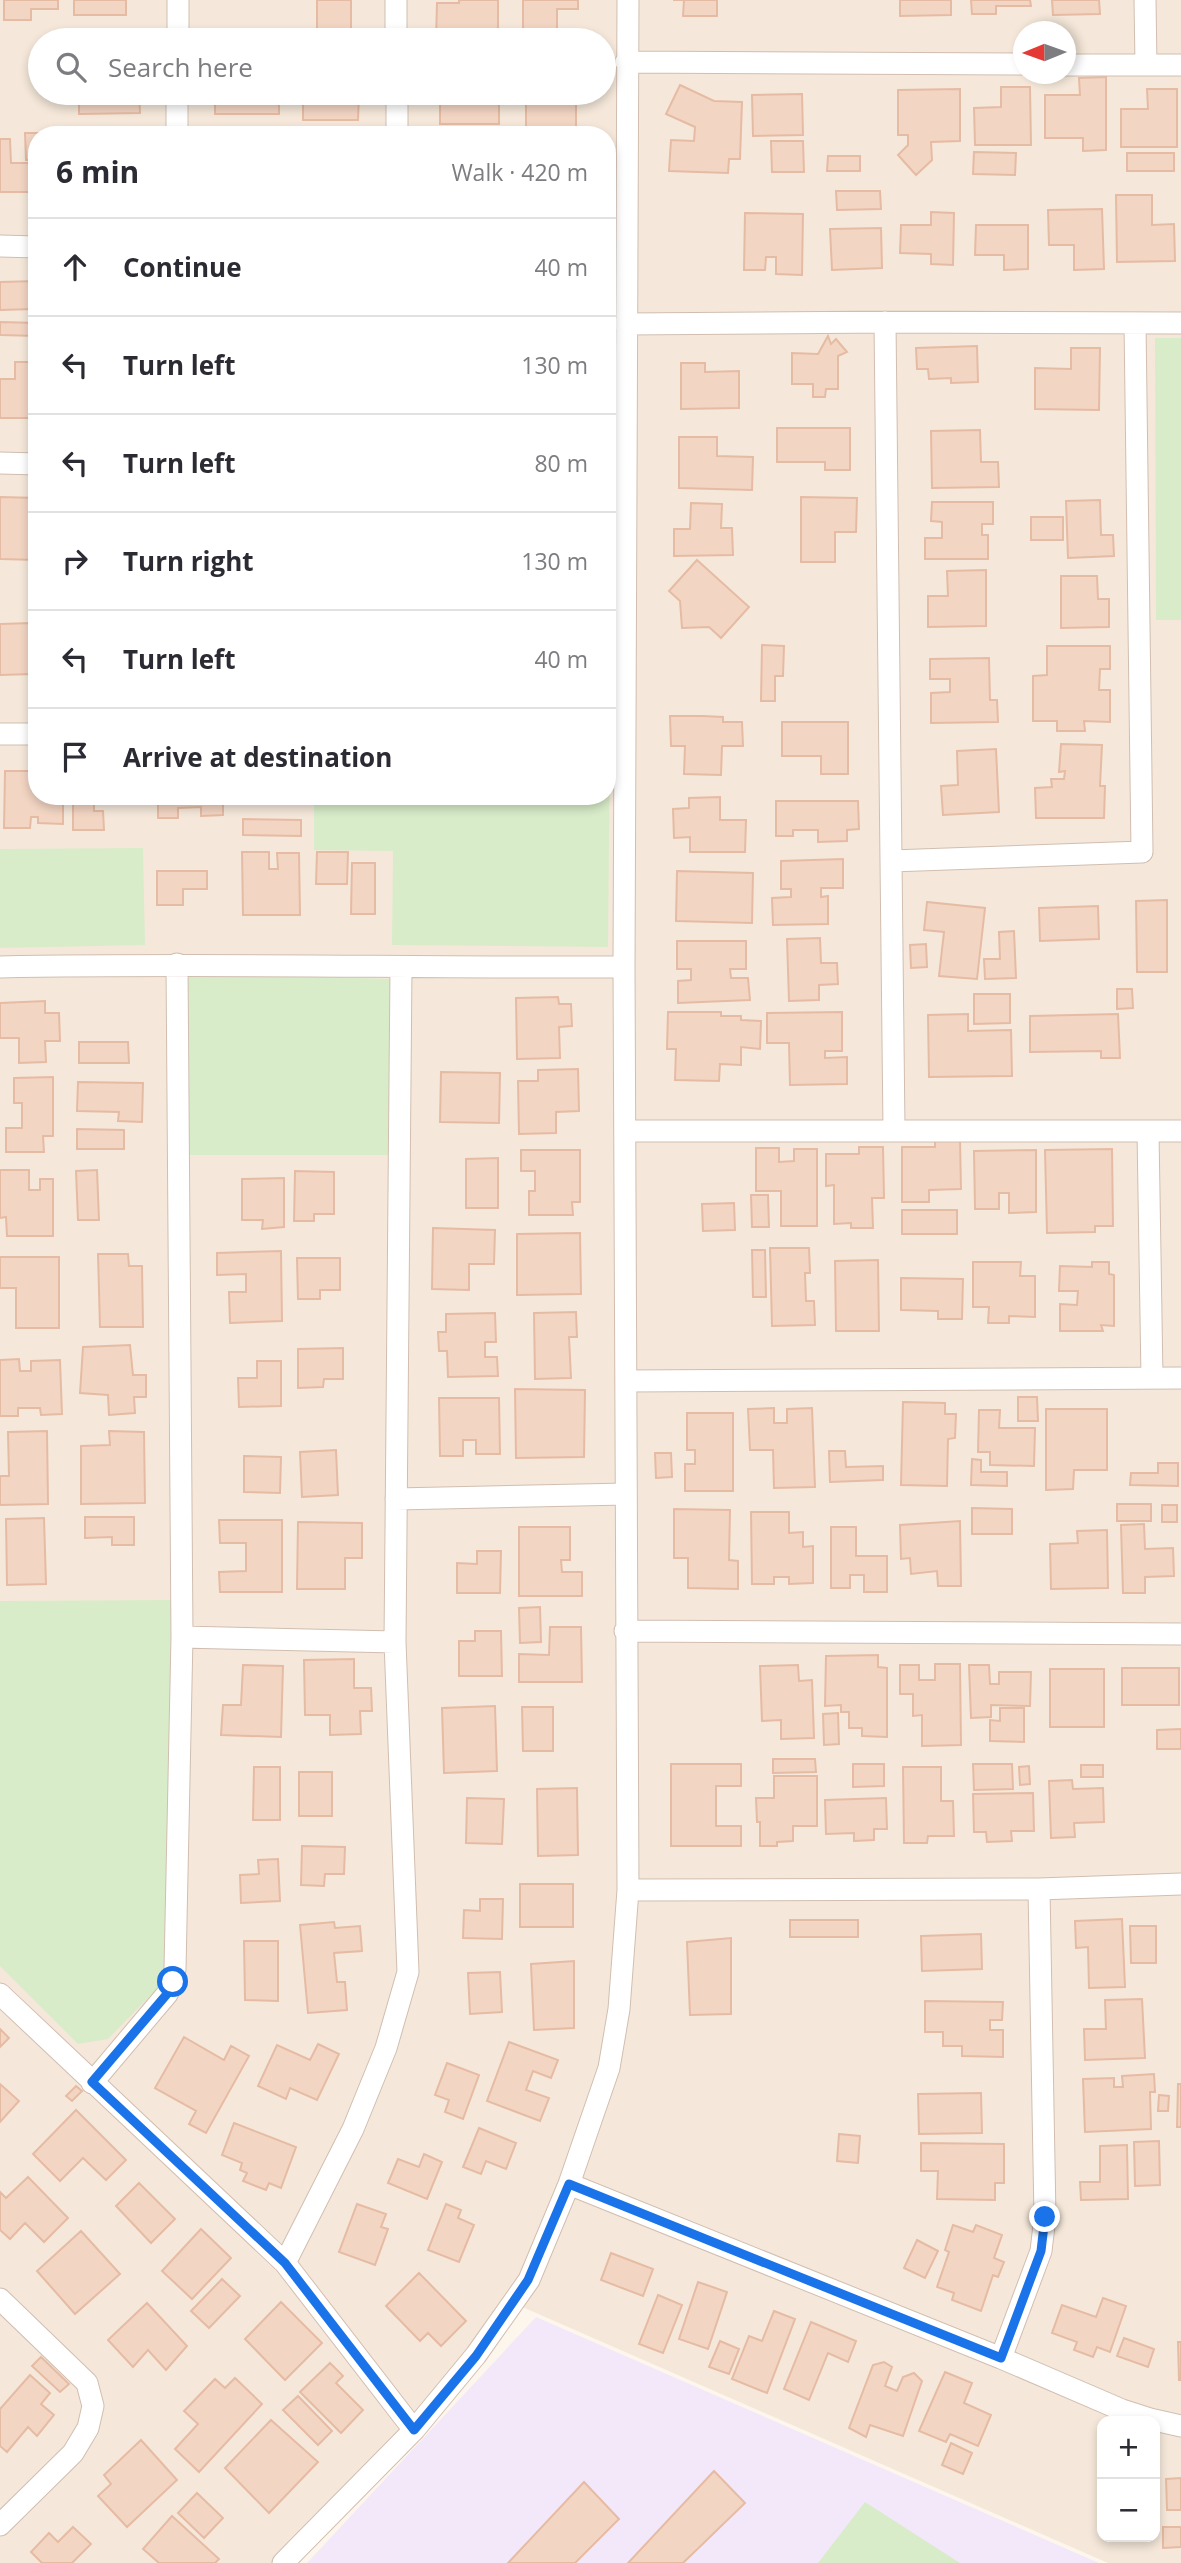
<!DOCTYPE html>
<html lang="en">
<head>
<meta charset="utf-8">
<style>
  body { margin:0; font-family:"Open Sans",sans-serif; background:#f2f2f3; color:#2b2b33 }
  .controls { position:absolute; right:21px; bottom:21px; display:grid; overflow:hidden; border-radius:14px; box-shadow:0 4px 10px #0003 }
  .controls button { width:63px; height:63px; display:grid; place-items:center; padding:0; border:0; border-bottom:2px solid #e1e1e2; background:#fff; color:#2b2b33; font:35px sans-serif }
  .compass { position:absolute; left:1013px; top:21px; width:63px; height:63px; border-radius:50%; background:#fff; box-shadow:0 4px 10px #0003; rotate:269deg }
  .stop { position:absolute; width:21px; height:21px; margin:-16px; border:5px solid #1a73e8; border-radius:50%; background:#fff }
  .stop.end { background:#1a73e8; border-color:#fff; box-shadow:0 2px 7px #0008 }
  .list { margin:0; padding:0; list-style:none }
  h2 { display:flex; justify-content:space-between; align-items:center; height:91px; margin:0; padding:0 28px; font-size:30px }
  h2 small { font-size:23px; font-weight:400; color:#7c7c81 }
  .list li { display:grid; grid-template-columns:46px 1fr auto; gap:21px; align-items:center; box-sizing:border-box; height:98px; padding:0 28px; border-top:2px solid #e1e1e2 }
  .list b { display:block; font-size:26px; white-space:nowrap }
  .list em { font-size:23px; font-style:normal; color:#7c7c81 }
  .icon { flex:none; width:38px; height:38px; fill:none; stroke:currentColor; stroke-width:2; stroke-linecap:round; stroke-linejoin:round }
  .map { position:relative; flex:none; width:1181px; height:2563px; overflow:hidden }
  .search { position:absolute; background:#fff; box-shadow:0 4px 10px #0003; left:28px; top:28px; width:588px; height:77px; display:flex; align-items:center; gap:18px; box-sizing:border-box; padding:0 24px; border-radius:38px; color:#7c7c81; font-size:26px }
  .panel { position:absolute; background:#fff; box-shadow:0 4px 10px #0003; left:28px; top:126px; width:588px; height:679px; border-radius:28px }
  .map>svg:first-child { display:block }
  .residential { fill:#f5e8da; fill-rule:evenodd }
  .education { fill:#f3e8fa }
  .green { fill:#d8ecc9 }
  .building { fill:#f3d5c3; stroke:#e6bba3; stroke-width:2 }
  .lines { fill:none; stroke-linecap:round; stroke-linejoin:round }
  .street-casing { stroke:#d1beb0; stroke-width:23 }
  .street { stroke:#fff; stroke-width:21 }
  .route { stroke:#1a73e8; stroke-width:9 }
</style>
</head>
<body>
<div class="map">
<svg width="1181" height="2563" viewBox="0 0 1181 2563">
  <rect width="100%" height="100%" fill="#fdf6ec"/>
  <!-- residential -->
  <path class="residential" d="M0,0H1181V2563H1108L506,2300L403,2430L272,2563H0ZM1024,32H1066V74H1024ZM40,40H604V93H40ZM37,135H607V796H37ZM1102,2421H1155V2537H1102Z"/>
  <!-- education -->
  <path class="education" d="M536,2317L1099,2563H307Z"/>
  <!-- green -->
  <path class="green" d="M1155,338H1181V620H1156Z
    M607,743H610L608,947L392,945L393,851L314,850V796H607Z
    M143,848L145,945L0,948V849Z
    M185,973L392,979L391,1155H188Z
    M172,1600L164,1978L157,1989L108,2039L78,2044L0,1966V1601Z
    M865,2502L960,2563H818Z"/>
  <!-- building -->
  <path class="building" d="M4,0H58V9H31V20H4Z
    M74,0H126V15H74Z
    M317,0H351V32L317,31Z
    M459,0H498V40H436L437,3H459Z
    M523,0H578V9H557V40H523Z
    M673,0H717V16H683L684,0Z
    M900,0H951V15L900,16Z
    M971,0H1030L1031,6H996V14H972Z
    M1052,0H1099L1100,14L1053,15Z
    M1106,77V150L1083,151V138H1045V95H1080L1079,78Z
    M680,85L714,101L742,102L740,159H729L728,173L669,171L671,140L694,141L695,127L666,114Z
    M1001,87H1030L1031,145H975L974,108L1001,107Z
    M960,89V141L931,142L932,160L916,175L898,155L908,145V135H898V90Z
    M1147,89H1177V147H1121V109H1148Z
    M79,93H139L140,113L79,114Z
    M215,93H279V114H215Z
    M303,93H359L358,120H303Z
    M440,93H499V124H440Z
    M550,93H576V135H526V94Z
    M802,94L803,135L753,136L752,95Z
    M212,129H277V135H212Z
    M442,132H498V135H442Z
    M25,133H59V135H37V160H26Z
    M0,139H10L11,163H37V192H0Z
    M771,141H803L804,172H772Z
    M974,152L1016,153L1015,175L973,174Z
    M1127,153H1174V171H1127Z
    M828,156H860V171H827Z
    M836,191H880L881,209L837,210Z
    M1116,195H1152V225L1174,224L1175,261L1117,262Z
    M1102,209L1104,269L1074,270V245H1049L1048,210Z
    M931,212L954,213L953,265L931,264V254L900,253L901,225H931Z
    M745,213L803,214L802,275L776,274V257H766L765,270H744Z
    M976,225H1028V269L1004,270V255H975Z
    M881,228L882,268L832,270L830,229Z
    M37,281V318H34V309L0,310V282Z
    M0,322L37,323V336L0,335Z
    M828,336L831,344L836,339L847,352L838,356V389H826L825,397H813V384H792V353L818,354Z
    M977,346L978,382L951,383V378L929,379L928,369H917L916,348Z
    M1071,348H1100L1099,410L1035,409V368L1071,369Z
    M15,362H37V418H0V379H15Z
    M681,363H705V372L739,371V408L681,409Z
    M777,428H850V470H825V462H777Z
    M980,430L981,462H998L999,487L932,488L931,431Z
    M679,437H717V456L753,457L752,490L679,488Z
    M0,497L37,498V560L0,559Z
    M801,497L857,498L856,532H835V562H801Z
    M1100,500L1101,535H1113L1114,556L1068,558L1066,501Z
    M932,502H993V524H982V535H988V559H925V538H942V522L931,521Z
    M691,503L722,504L721,528H732L733,555L674,556V529H690Z
    M1031,517H1063V540H1031Z
    M697,560L749,607L721,638L709,627L682,628L680,601L669,591Z
    M986,570V626L928,627V596H948L947,571Z
    M1061,576H1097L1098,599H1109V627L1061,628Z
    M31,623V630H37V667H32V674L0,675V624Z
    M762,645L784,646L783,676H775V701H761Z
    M1047,646H1110V669H1100L1099,690H1110V722L1084,721L1085,731H1057V721H1033V676L1047,675Z
    M989,658L990,700H997L998,722L931,723V693L950,692V679H930V659Z
    M670,716H703L723,717V722H742L743,746H722L721,775L684,774L685,746H671Z
    M782,722H848V774H821V756H782Z
    M1061,744L1102,745L1100,786H1105L1104,818H1036L1035,788L1052,787L1051,779H1064L1065,771L1059,772Z
    M996,749L999,812L943,815L941,786L958,785L957,751Z
    M5,771H35L37,796H63V824L38,823V817H31L30,828H4Z
    M73,796H94V811H103L104,830H73Z
    M158,796H223V815L201,816V807L178,808V818H158Z
    M720,797V820H746L745,852H690V837L674,838L673,809L689,808V798Z
    M776,801H858L859,829L847,830V841L818,842V830H793V836H776Z
    M243,819L301,820V836L243,835Z
    M242,852H269V869H278L277,853H299L300,915H243Z
    M317,852H348L347,884H316Z
    M843,859V888H821V897L828,896V924L773,925L772,898L791,897V889H781V861Z
    M352,863H375V914H351Z
    M157,871H207V889H183V905H157Z
    M677,871L753,873L752,923L676,921Z
    M1167,900V972H1137L1136,901Z
    M927,902L985,908L977,979L939,976L944,932L924,930Z
    M1098,906L1099,939L1040,941L1039,908Z
    M1014,931L1016,978L985,979L984,959H1000L999,932Z
    M820,938L821,963H837L838,984L819,985V1000L789,1001L787,939Z
    M677,941H746V969H730L731,978H748L750,1000L678,1003V981L691,980V969H677Z
    M926,944L927,967L911,968L910,945Z
    M1117,989H1132L1133,1008L1117,1009Z
    M974,994H1010V1023L974,1024Z
    M558,997L559,1004H571L572,1026L559,1027L560,1058L517,1059L516,998Z
    M45,1001V1013H59L60,1041H45L46,1062L19,1063V1038H0V1003Z
    M668,1012H721V1016H741V1020L761,1021L760,1049L741,1047V1065L720,1064L719,1081L675,1080L676,1049H667Z
    M842,1012V1051H825V1058L847,1057V1084L790,1085L789,1043H767V1013Z
    M968,1014V1031L1011,1030L1012,1076L929,1077L928,1015Z
    M1118,1014L1120,1058H1101V1051L1030,1052V1016Z
    M79,1042H128L129,1063H79Z
    M578,1069L579,1111L556,1112V1133L519,1134L518,1081H538V1070Z
    M441,1072L500,1073L499,1123L440,1122Z
    M53,1077V1136H43L44,1152H6V1128H22V1103H14V1078Z
    M78,1082L143,1083L142,1122L118,1121L119,1112L77,1111Z
    M77,1129L124,1130V1149H77Z
    M935,1139H960L961,1189L929,1190V1202H902V1147H935Z
    M859,1147H883L884,1198H872L873,1228H851V1223L834,1224V1185L826,1186V1154H859Z
    M756,1148H779V1162L794,1161V1149H817V1226H781V1191H756Z
    M1112,1149L1113,1226H1095V1232L1047,1233L1045,1150Z
    M521,1150H580V1202H572L573,1215H529V1191H535V1171H521Z
    M1036,1150V1212L1009,1213V1193H999V1209H975L974,1151Z
    M498,1158V1208H466V1159Z
    M0,1170H29V1190H40V1179H53V1236H7L6,1217L0,1218Z
    M97,1170L99,1220H78L76,1171Z
    M295,1171L334,1172V1214H314V1221H294Z
    M284,1178V1227L262,1229L263,1220H242V1179Z
    M751,1195H768L769,1227H752Z
    M734,1203L735,1230L703,1231L702,1204Z
    M902,1210H957V1234H902Z
    M433,1228L495,1230L494,1264H469V1290L432,1289Z
    M580,1233L581,1294L517,1295V1234Z
    M770,1248H809L810,1273H805L806,1301H814L815,1325L772,1326Z
    M752,1250H765L766,1297H753Z
    M281,1251L282,1321L230,1323L229,1292H246V1274L217,1275V1253Z
    M98,1254H128L129,1266H142L143,1327H100Z
    M0,1257H59V1328H16V1288H0Z
    M297,1258H340V1290H320V1299H298Z
    M878,1260L879,1331H836L835,1261Z
    M973,1262H1021L1020,1276H1035V1317L1009,1316V1323H988L989,1307H973Z
    M1092,1262H1109V1274L1114,1275V1326L1101,1325L1103,1331H1060V1304L1077,1305L1078,1291H1059L1060,1266L1092,1267Z
    M901,1278L963,1279L962,1319H938V1311L901,1310Z
    M576,1312L577,1337H569L571,1378L535,1379L534,1313Z
    M495,1313L496,1342H485V1357H497L498,1376L448,1377L447,1351H439L438,1332H446V1314Z
    M130,1345L133,1375H146V1397H134L135,1413L109,1415L108,1395L80,1393L83,1347Z
    M343,1348V1379H324L323,1387L298,1388V1349Z
    M19,1359L20,1371H31V1361L60,1360L62,1414L41,1415L40,1408H18V1416H0V1360Z
    M257,1361H281V1406L239,1407L238,1378H257Z
    M515,1389L585,1390L584,1457L516,1458Z
    M1018,1397H1037L1038,1421H1018Z
    M439,1398H499L500,1454H476V1440H463V1456H440Z
    M903,1402L945,1403V1414H956L955,1438L948,1439L947,1486L901,1485Z
    M774,1408V1423H787V1409L812,1408L815,1487L774,1488L773,1450H750L748,1409Z
    M1046,1409H1107V1470H1074L1073,1489L1046,1490Z
    M979,1410H1000L999,1428H1035L1034,1466L990,1465V1452H978Z
    M687,1413H733V1491H685V1464H695V1450H687Z
    M47,1431L48,1504L0,1505V1476H9L8,1432Z
    M109,1431L144,1432L145,1503L81,1504V1446L110,1445Z
    M336,1450L338,1495L302,1497L300,1452Z
    M829,1451H845L846,1467L883,1466V1480L830,1482Z
    M655,1453H671L672,1477L656,1478Z
    M244,1456L281,1457L280,1493L244,1492Z
    M972,1459L981,1460V1472H1007V1486L971,1485Z
    M1158,1463H1178V1486L1130,1485L1131,1473H1158Z
    M1117,1504H1151V1521H1117Z
    M1162,1505H1177V1522H1162Z
    M972,1508L1012,1509V1534H972Z
    M674,1509L730,1510L729,1560L738,1561V1589L688,1588V1558H674Z
    M751,1512H789V1533L803,1532V1547L813,1546V1583L789,1584V1577H774V1584H752Z
    M85,1517H134V1545H112V1537L85,1538Z
    M44,1518L46,1584L7,1585L6,1519Z
    M219,1520H282V1592H220L219,1572L246,1571V1543H220Z
    M960,1521L961,1586H938L937,1571L911,1574L910,1558L901,1559L900,1525Z
    M298,1522L362,1523V1558H345V1589H297Z
    M1144,1524L1145,1549L1173,1548L1174,1576L1145,1577V1593H1123L1121,1525Z
    M519,1527H570V1560H561L562,1572H582V1596H519Z
    M831,1527H856V1556H887V1592H864V1575H850V1588H831Z
    M1107,1530L1108,1588L1051,1589L1050,1544L1078,1543L1077,1531Z
    M477,1551H501L500,1593H457V1563L477,1564Z
    M540,1607L541,1642L520,1643L519,1608Z
    M550,1627H581L582,1682H519V1654L549,1655Z
    M475,1631H501L502,1676H459V1641H475Z
    M878,1655V1667L887,1668V1737L862,1736V1728H849V1712H841V1705L825,1706L826,1656Z
    M354,1659V1688H371L372,1711H360L361,1734L330,1735V1715H305L304,1660Z
    M935,1664H960L961,1745L922,1746V1715L913,1716V1694H900V1665H919V1680H935Z
    M243,1665L283,1666L281,1737L221,1735L223,1705H241Z
    M798,1665L799,1681L812,1680L814,1738L781,1739V1720L762,1721L760,1666Z
    M969,1665H989L990,1684H999V1672H1031L1030,1706L991,1705V1717L971,1718Z
    M1122,1668H1179V1705H1122Z
    M1050,1669H1104V1727H1050Z
    M495,1706L497,1771L444,1773L442,1708Z
    M522,1707H553V1751H523Z
    M1000,1708H1024V1742L990,1741V1720L1000,1721Z
    M838,1713L839,1744L824,1745L823,1714Z
    M1181,1729V1749H1157V1730Z
    M773,1759H815L816,1772L773,1773Z
    M671,1764H741V1786H716V1826H741V1846H671Z
    M853,1764H884V1786L853,1787Z
    M973,1764H1012L1013,1789L974,1790Z
    M1081,1765H1103V1777H1081Z
    M1029,1766L1030,1784L1020,1785L1019,1767Z
    M254,1767H280V1820H253Z
    M903,1767H941V1801H953L954,1836H928L927,1843H904Z
    M299,1772H332V1816H299Z
    M774,1776H817V1826H793V1841L777,1842V1846H760V1822H757L756,1798H774Z
    M1072,1780L1073,1789L1103,1788L1104,1822L1074,1823L1075,1837L1051,1838L1049,1781Z
    M577,1788L578,1855L538,1856L537,1789Z
    M1033,1793L1034,1831H1011L1012,1841L987,1842L986,1832H974L973,1794Z
    M467,1798L504,1799L502,1844L466,1843Z
    M886,1798L887,1829H874V1840L854,1841V1833L826,1834L825,1800Z
    M302,1846L345,1847L344,1874H325L324,1886L301,1885Z
    M278,1859L280,1901L241,1903L240,1875L259,1874L258,1860Z
    M520,1884H573V1927H520Z
    M480,1899H503L502,1939L463,1938L464,1910L480,1911Z
    M1122,1919L1125,1987L1089,1988L1088,1947L1076,1948L1075,1921Z
    M790,1920H858V1937H790Z
    M334,1922L335,1928L360,1926L362,1951L334,1953L337,1982H345L347,2010L308,2013L300,1925Z
    M1130,1926H1156V1963H1131Z
    M981,1934L982,1969L922,1971L921,1936Z
    M731,1938V2014L690,2015L687,1942Z
    M244,1941H278V2001L245,2000Z
    M574,1961V2028L534,2030L531,1964Z
    M500,1972L502,2012L470,2014L468,1973Z
    M1142,1999L1145,2058L1085,2060L1084,2029H1106L1105,2000Z
    M925,2001L1003,2002L1002,2020H990V2030H1003V2057L962,2056V2046H943V2032H925Z
    M0,2029L9,2038L0,2047Z
    M184,2037L224,2060L231,2046L249,2056L206,2133L189,2124L196,2111L155,2088Z
    M509,2042L558,2060L551,2078L533,2071L526,2090L549,2098L540,2121L487,2101Z
    M318,2044L339,2054L317,2100L290,2088L286,2099L258,2086L277,2045L310,2060Z
    M447,2063L479,2075L463,2119L445,2112L449,2100L435,2095Z
    M1154,2074L1155,2092H1150L1151,2129L1085,2132L1083,2079L1114,2078V2087H1123L1122,2076Z
    M0,2084L19,2101L0,2122Z
    M1178,2084H1181V2127H1177Z
    M76,2086L82,2091L72,2101L66,2096Z
    M981,2093L982,2133L919,2134L918,2094Z
    M1159,2095L1169,2096L1168,2111H1158Z
    M76,2110L126,2160L106,2180L83,2158L60,2181L33,2154Z
    M234,2123L296,2147L281,2188L269,2183L266,2190L243,2181L247,2173L240,2170L242,2163L222,2155Z
    M479,2128L516,2143L506,2169L486,2161L481,2174L463,2167Z
    M839,2134L860,2136L858,2163L837,2161Z
    M1159,2141L1160,2185L1135,2186L1134,2142Z
    M921,2143L1004,2144V2183H995V2200L937,2199L938,2171H921Z
    M1127,2145L1128,2199L1081,2200L1080,2182H1100V2146Z
    M424,2154L442,2162L427,2199L388,2183L398,2159L419,2167Z
    M28,2177L68,2218L44,2242L25,2223L10,2239L0,2230V2192L6,2198Z
    M139,2183L175,2219L151,2243L116,2206Z
    M357,2204L386,2214L381,2227L388,2229L375,2265L339,2252Z
    M446,2204L461,2210L458,2218L474,2225L459,2262L428,2250Z
    M953,2225L973,2232L976,2225L1002,2235L994,2258L1004,2262L998,2277L993,2275L981,2311L952,2300L954,2293L937,2287L949,2252L945,2250Z
    M201,2229L231,2258L192,2299L162,2271Z
    M81,2231L120,2274L75,2314L37,2271Z
    M917,2240L938,2251L925,2278L904,2268Z
    M611,2253L653,2269L643,2296L601,2280Z
    M419,2273L466,2321L441,2346L428,2333L420,2341L386,2306Z
    M222,2279L240,2296L209,2328L191,2311Z
    M698,2282L727,2292L708,2349L679,2339Z
    M658,2295L682,2305L663,2353L639,2344Z
    M1103,2298L1126,2306L1110,2352L1097,2347L1093,2357L1074,2350L1077,2342L1052,2333L1062,2305L1096,2317Z
    M281,2302L322,2343L285,2380L245,2339Z
    M147,2303L187,2346L166,2370L148,2350L133,2367L108,2340Z
    M774,2311L795,2319L767,2393L732,2379L749,2336L762,2341Z
    M811,2322L856,2341L848,2362L828,2353L809,2400L784,2389Z
    M1124,2338L1154,2349L1148,2367L1117,2356Z
    M720,2341L739,2349L729,2374L709,2367Z
    M1178,2342H1181V2380H1179Z
    M41,2357L69,2384L60,2392L32,2366Z
    M884,2362L892,2367L885,2386L897,2391L903,2377L914,2373L922,2381L903,2436L870,2425L866,2437L849,2428L873,2365Z
    M330,2363L343,2376L336,2383L363,2410L341,2433L300,2392Z
    M945,2372L972,2383L964,2403L991,2415L978,2446L950,2434L946,2442L919,2431Z
    M30,2375L50,2393L41,2404L54,2415L37,2436L28,2427L7,2452L0,2446V2409Z
    M235,2378L262,2404L199,2472L175,2449L198,2424L184,2411L215,2379L225,2388Z
    M298,2396L332,2431L318,2445L283,2410Z
    M271,2420L318,2462L269,2513L225,2468Z
    M141,2440L177,2480L127,2527L98,2496L111,2484L104,2475Z
    M951,2443L972,2453L963,2474L942,2465Z
    M714,2471L745,2503L683,2563H628Z
    M1181,2478V2510H1167L1166,2479Z
    M584,2482L619,2519L575,2563H508Z
    M197,2493L223,2518L204,2538L178,2513Z
    M172,2516L219,2559L215,2563H159L143,2549Z
    M73,2527L91,2544L72,2563H42L31,2552L49,2533L58,2542Z
    M1163,2527H1181V2547L1163,2548Z"/>
  <g class="lines">
    <defs>
      <path id="street" d="M396,0V40
        M1145,0L1146,65
        M178,40V0
        M626,62L1024,64
        M1066,65H1181
        M397,93V135
        M177,135V93
        M0,246L37,247
        M885,322L894,1130
        M625,324L885,322L1181,323
        M0,463L37,464
        M0,734H37
        M891,861L1142,852L1135,323
        M0,967C208,963 416,968 624,967
        M625,1131H1181
        M1148,1132L1152,1378
        M627,1381L1181,1378
        M396,1499L626,1494
        M625,1631L1181,1634
        M182,1637L395,1642
        M628,1890L1039,1889L1181,1884
        M0,1994L285,2263L414,2430
        M92,2083L167,1994L173,1982L175,1969L182,1637L177,964
        M569,2184L1001,2358L1122,2410L1150,2419L1181,2426
        M285,2263L353,2129L386,2048L408,1972L395,1642L401,968
        M0,2299L87,2383L93,2406L88,2428L73,2453L0,2525
        M1001,2358L1041,2251L1045,2217L1039,1889
        M283,2563L414,2430L476,2355L529,2280L569,2184L609,2068L619,2009L628,1890L624,967L628,0"/>
    </defs>
    <!-- street casing -->
    <use href="#street" class="street-casing"/>
    <!-- street -->
    <use href="#street" class="street"/>
  </g>
  <g class="lines">
    <!-- route -->
    <path class="route" d="M173,1982L167,1994L92,2082L285,2263L414,2430L476,2356L528,2280L569,2184L1001,2358L1041,2251L1045,2217"/>
  </g>
</svg>
<div class="controls">
<button>+</button>
<button>−</button>
</div>
<svg class="compass" viewBox="-18 -18 36 36"><path d="M0-13l5 13h-10z" fill="#e53935"/><path d="M0 13l5-13h-10z" fill="#7c7c81"/></svg>
<div class="stop" style="left:173px;top:1982px"></div>
<div class="stop end" style="left:1045px;top:2217px"></div>
<div class="search"><svg class="icon" aria-label="search" viewBox="0 0 24 24"><circle cx="10" cy="10" r="6"/><path d="M15 15l6 6"/></svg>Search here</div>
<section class="panel">
<h2>6 min<small>Walk · 420 m</small></h2>
<ul class="list">
<li><svg class="icon" aria-label="ahead" viewBox="0 0 24 24"><path d="M12 20V5M6 11l6-6 6 6"/></svg><div><b>Continue</b></div><em>40 m</em></li>
<li><svg class="icon" aria-label="left" viewBox="0 0 24 24"><path d="M17 20v-9H6M10 6l-5 5 5 5"/></svg><div><b>Turn left</b></div><em>130 m</em></li>
<li><svg class="icon" aria-label="left" viewBox="0 0 24 24"><path d="M17 20v-9H6M10 6l-5 5 5 5"/></svg><div><b>Turn left</b></div><em>80 m</em></li>
<li><svg class="icon" aria-label="right" viewBox="0 0 24 24"><path d="M7 20v-9h11M14 6l5 5-5 5"/></svg><div><b>Turn right</b></div><em>130 m</em></li>
<li><svg class="icon" aria-label="left" viewBox="0 0 24 24"><path d="M17 20v-9H6M10 6l-5 5 5 5"/></svg><div><b>Turn left</b></div><em>40 m</em></li>
<li><svg class="icon" aria-label="arrive" viewBox="0 0 24 24"><path d="M6 21V4h12l-3 4 3 4H6"/></svg><div><b>Arrive at destination</b></div></li>
</ul>
</section>
</div>
</body>
</html>
